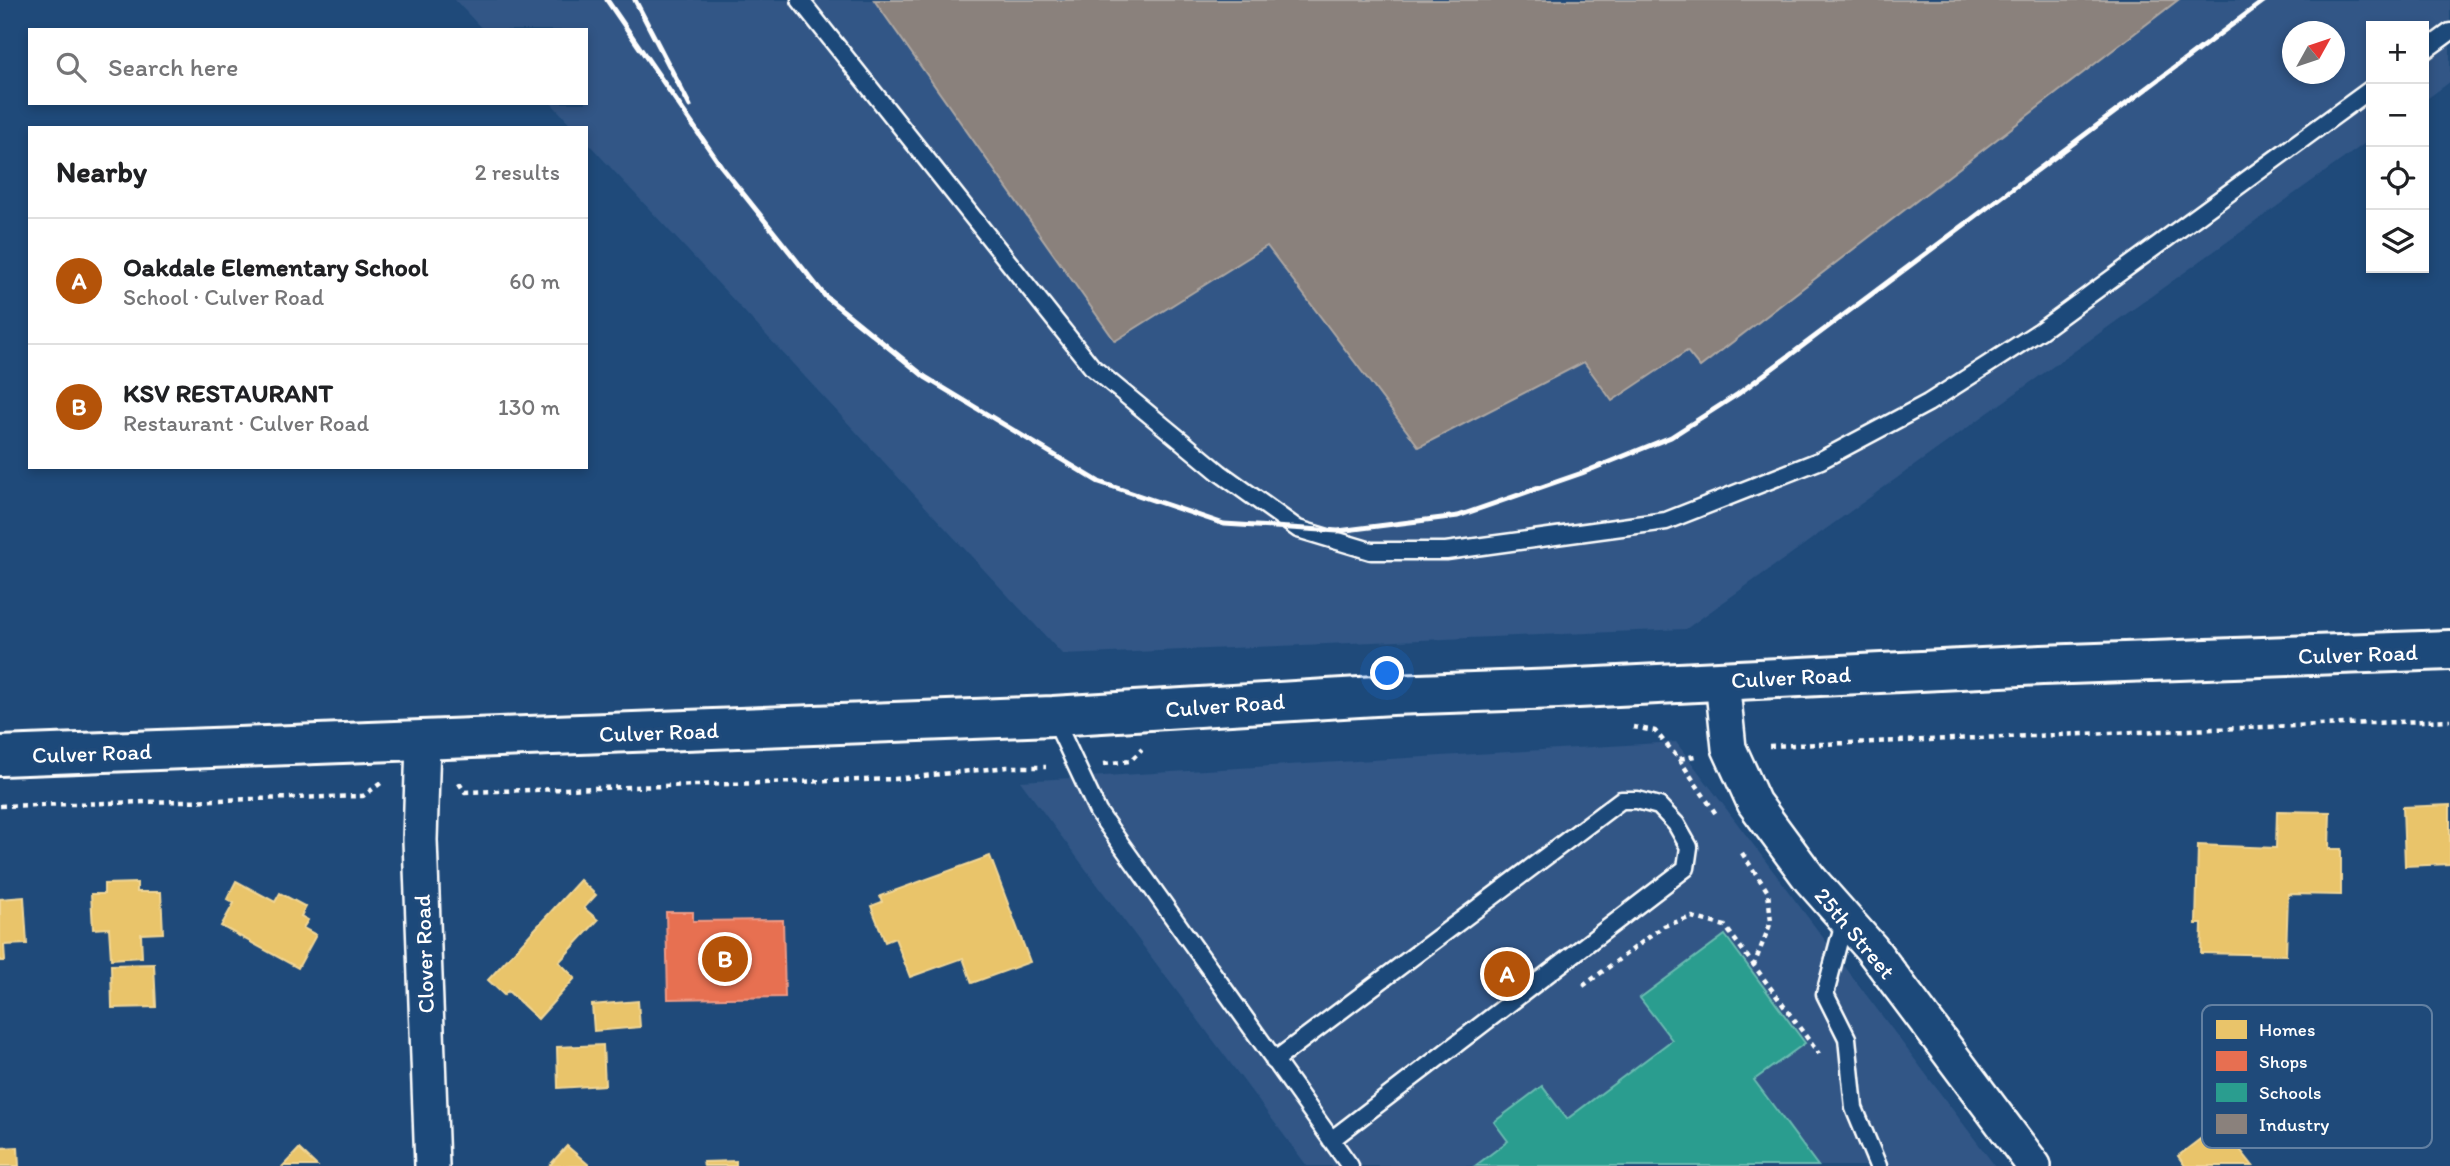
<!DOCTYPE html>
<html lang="en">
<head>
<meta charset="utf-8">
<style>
  body { margin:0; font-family:Itim,sans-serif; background:#f2f2f2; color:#202124 }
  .controls { position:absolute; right:21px; top:21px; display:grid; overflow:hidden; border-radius:0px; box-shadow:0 4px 10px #0003 }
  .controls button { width:63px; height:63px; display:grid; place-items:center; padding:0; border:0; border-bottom:2px solid #e0e0e0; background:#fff; color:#202124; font:35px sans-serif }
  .compass { position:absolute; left:2282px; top:21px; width:63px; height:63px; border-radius:50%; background:#fff; box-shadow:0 4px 10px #0003; rotate:50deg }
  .you { position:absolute; left:1388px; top:674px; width:24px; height:24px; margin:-18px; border:5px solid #fff; border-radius:50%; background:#1a73e8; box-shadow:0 0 0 10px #1a73e833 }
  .badge { display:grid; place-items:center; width:46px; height:46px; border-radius:50%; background:#b45309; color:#fff; font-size:23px; font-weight:700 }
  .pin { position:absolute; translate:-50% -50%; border:4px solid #fff; box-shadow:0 2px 7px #0006 }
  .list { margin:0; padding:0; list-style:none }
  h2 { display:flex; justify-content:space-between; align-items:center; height:91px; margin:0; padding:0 28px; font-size:30px }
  h2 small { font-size:23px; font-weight:400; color:#757577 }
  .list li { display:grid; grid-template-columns:46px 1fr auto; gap:21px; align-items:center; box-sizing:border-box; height:126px; padding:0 28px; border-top:2px solid #e0e0e0 }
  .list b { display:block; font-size:26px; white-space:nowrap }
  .list p { margin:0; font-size:23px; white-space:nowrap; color:#757577 }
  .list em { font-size:23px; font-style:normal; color:#757577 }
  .icon { flex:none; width:38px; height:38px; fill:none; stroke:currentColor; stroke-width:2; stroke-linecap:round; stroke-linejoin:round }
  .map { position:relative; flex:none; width:2450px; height:1166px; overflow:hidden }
  .search { position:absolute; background:#fff; box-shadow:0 4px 10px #0003; left:28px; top:28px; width:560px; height:77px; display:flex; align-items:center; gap:18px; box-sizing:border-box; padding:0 24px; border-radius:0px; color:#757577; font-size:26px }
  .panel { position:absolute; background:#fff; box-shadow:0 4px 10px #0003; left:28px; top:126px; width:560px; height:343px; border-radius:0px }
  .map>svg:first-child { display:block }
  .built { fill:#305686; fill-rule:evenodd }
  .homes { fill:#e9c46a; stroke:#f0d697; stroke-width:2 }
  .shops { fill:#e76f51; stroke:#ee9a85; stroke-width:2 }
  .schools { fill:#2a9d8f; stroke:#6abab1; stroke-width:2 }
  .industry { fill:#8a817c; stroke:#ada7a3; stroke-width:2 }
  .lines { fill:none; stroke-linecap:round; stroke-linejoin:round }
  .lane-casing { stroke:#fff; stroke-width:21 }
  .street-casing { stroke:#fff; stroke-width:38 }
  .primary-casing { stroke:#fff; stroke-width:44 }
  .path { stroke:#fff; stroke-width:4.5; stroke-dasharray:5 5; stroke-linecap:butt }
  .lane { stroke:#1f4a7a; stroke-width:16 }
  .street { stroke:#1f4a7a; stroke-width:33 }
  .primary { stroke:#1f4a7a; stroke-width:38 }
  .rail { stroke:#fff; stroke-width:5 }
  .labels { text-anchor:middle; stroke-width:7; stroke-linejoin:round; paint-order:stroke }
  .street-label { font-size:23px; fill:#fff; stroke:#1f4a7a }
  .key { fill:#1f4a7a; stroke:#6280a2; stroke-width:2 }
  .key-label { font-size:19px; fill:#fff }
</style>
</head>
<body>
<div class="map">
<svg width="2450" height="1166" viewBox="0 0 2450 1166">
  <rect width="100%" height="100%" fill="#1f4a7a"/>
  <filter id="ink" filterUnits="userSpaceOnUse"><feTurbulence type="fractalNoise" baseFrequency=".0143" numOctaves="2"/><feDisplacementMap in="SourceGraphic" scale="14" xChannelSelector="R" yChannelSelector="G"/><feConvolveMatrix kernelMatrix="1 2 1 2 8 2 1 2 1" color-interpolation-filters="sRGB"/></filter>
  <g filter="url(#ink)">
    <!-- built -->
    <path class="built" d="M455,0H2450V82L2424,101V26H2371V139L1686,629L1063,655L586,141V128H574L551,103H586V30H483ZM2292,32H2334V74H2292Z
      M1676,742L1995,1166H1307L1020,781Z"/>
    <!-- homes -->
    <path class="homes" d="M2450,805V864L2405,866L2403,807Z
      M2277,811L2330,812L2329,849H2341V895L2288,894L2286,955L2201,953L2202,924H2196L2198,845L2276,848Z
      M990,856L1030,962L972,983L963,958L910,977L895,938L885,942L871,906L882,902L880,896Z
      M580,880L596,895L584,908L598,920L559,962L575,978L538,1019L508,991L504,995L488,980Z
      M236,881L275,902L280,893L306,907L301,916L308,920L303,928L316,935L298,968L221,926L234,903L227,899Z
      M137,883V892H161L163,933L141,934L142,957L111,959L109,928L93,929L91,894H104V884Z
      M24,897L27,944L4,945L5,961H0V899Z
      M154,964L156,1007L112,1008L111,965Z
      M638,1001L640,1027L594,1031L592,1005Z
      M603,1045L605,1085L558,1088L557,1047Z
      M2220,1124L2253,1166H2185L2178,1156Z
      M567,1146L590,1166H549Z
      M18,1147L19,1166H0V1148Z
      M299,1149L317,1166H283Z
      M736,1161V1166H704L703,1162Z"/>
    <!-- shops -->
    <path class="shops" d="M666,912H693V921L783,920L785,997L668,999Z"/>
    <!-- schools -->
    <path class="schools" d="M1725,935L1805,1043L1754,1080L1818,1166H1475L1508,1141L1494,1122L1542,1086L1567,1119L1672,1040L1640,998Z"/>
    <!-- industry -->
    <path class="industry" d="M874,0H2178L1700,367L1687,351L1612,401L1584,362L1419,447L1267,246L1115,341Z"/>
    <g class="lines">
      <defs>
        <path id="lane" d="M800,0L1092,367L1220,473L1298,529L1371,551H1446L1666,521L1821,460L1928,403L2040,331L2371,89
          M2424,51L2450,32
          M1054,718L1098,812L1350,1166
          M1845,918L1825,994L1847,1038L1854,1108L1878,1166
          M1274,1061L1621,800H1637L1659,806L1676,824L1689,847L1686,868L1331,1140"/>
        <path id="street" d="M1722,680L1729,748L1754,803L1810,879L1871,948L2034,1166
          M423,741L420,840L432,1166"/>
        <path id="primary" d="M0,756L1053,716L1392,695L1558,689L2042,665L2450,650"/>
      </defs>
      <!-- lane casing -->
      <use href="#lane" class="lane-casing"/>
      <!-- street casing -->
      <use href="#street" class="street-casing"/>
      <!-- primary casing -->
      <use href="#primary" class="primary-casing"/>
      <!-- path -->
      <path class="path" d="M1633,727L1655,731L1679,759L1695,756
        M1769,746L2450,720
        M1679,759L1718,817
        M1104,764L1130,761L1142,749
        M459,783L465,792L895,779L1007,767H1046
        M0,806L363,796L381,783
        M1742,853L1768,892L1771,922L1754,965
        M1583,986L1664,926L1692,917L1725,926L1819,1054"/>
      <!-- lane -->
      <use href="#lane" class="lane"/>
      <!-- street -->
      <use href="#street" class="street"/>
      <!-- primary -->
      <use href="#primary" class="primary"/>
      <!-- rail -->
      <path class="rail" d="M607,0L721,166L825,296L925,377L1099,482L1224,524L1338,531L1458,516L1582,473L1671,437L1738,394L2265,0
        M635,0L690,106"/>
    </g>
  </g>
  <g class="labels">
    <!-- street labels -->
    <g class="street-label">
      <text transform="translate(2358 654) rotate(-2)" y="8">Culver Road</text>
      <text transform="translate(1791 677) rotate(-3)" y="8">Culver Road</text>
      <text transform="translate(1225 705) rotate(-4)" y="8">Culver Road</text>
      <text transform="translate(659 732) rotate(-2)" y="8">Culver Road</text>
      <text transform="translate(92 753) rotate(-2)" y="8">Culver Road</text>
      <text transform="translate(1855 933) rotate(50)" y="8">25th Street</text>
      <text transform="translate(424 954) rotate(-92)" y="8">Clover Road</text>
    </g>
  </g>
  <!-- legend -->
  <rect x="2202" y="1005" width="230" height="143" rx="10" class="key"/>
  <rect x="2216" y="1020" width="31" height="19" fill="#e9c46a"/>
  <rect x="2216" y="1051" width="31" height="20" fill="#e76f51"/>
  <rect x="2216" y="1083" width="31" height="19" fill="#2a9d8f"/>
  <rect x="2216" y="1114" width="31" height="20" fill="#8a817c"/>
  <g class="key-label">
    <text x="2259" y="1036">Homes</text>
    <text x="2259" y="1068">Shops</text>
    <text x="2259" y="1099">Schools</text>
    <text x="2259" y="1131">Industry</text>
  </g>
</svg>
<div class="controls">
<button>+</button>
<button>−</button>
<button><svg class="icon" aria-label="locate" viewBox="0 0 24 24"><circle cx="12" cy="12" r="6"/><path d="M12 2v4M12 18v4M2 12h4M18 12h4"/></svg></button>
<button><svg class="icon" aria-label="layers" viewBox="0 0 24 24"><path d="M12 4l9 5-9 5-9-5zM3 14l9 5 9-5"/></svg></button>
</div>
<svg class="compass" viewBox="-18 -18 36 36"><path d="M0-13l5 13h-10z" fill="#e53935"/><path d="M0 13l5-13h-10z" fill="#757577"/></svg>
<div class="you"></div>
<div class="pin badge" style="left:1507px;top:974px">A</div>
<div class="pin badge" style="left:725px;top:959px">B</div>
<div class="search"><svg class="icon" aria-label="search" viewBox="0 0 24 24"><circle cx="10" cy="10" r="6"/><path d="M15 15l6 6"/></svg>Search here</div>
<section class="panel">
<h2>Nearby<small>2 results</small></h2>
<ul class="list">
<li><span class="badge">A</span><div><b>Oakdale Elementary School</b><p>School · Culver Road</p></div><em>60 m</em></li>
<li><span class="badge">B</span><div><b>KSV RESTAURANT</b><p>Restaurant · Culver Road</p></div><em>130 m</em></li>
</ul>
</section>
</div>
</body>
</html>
